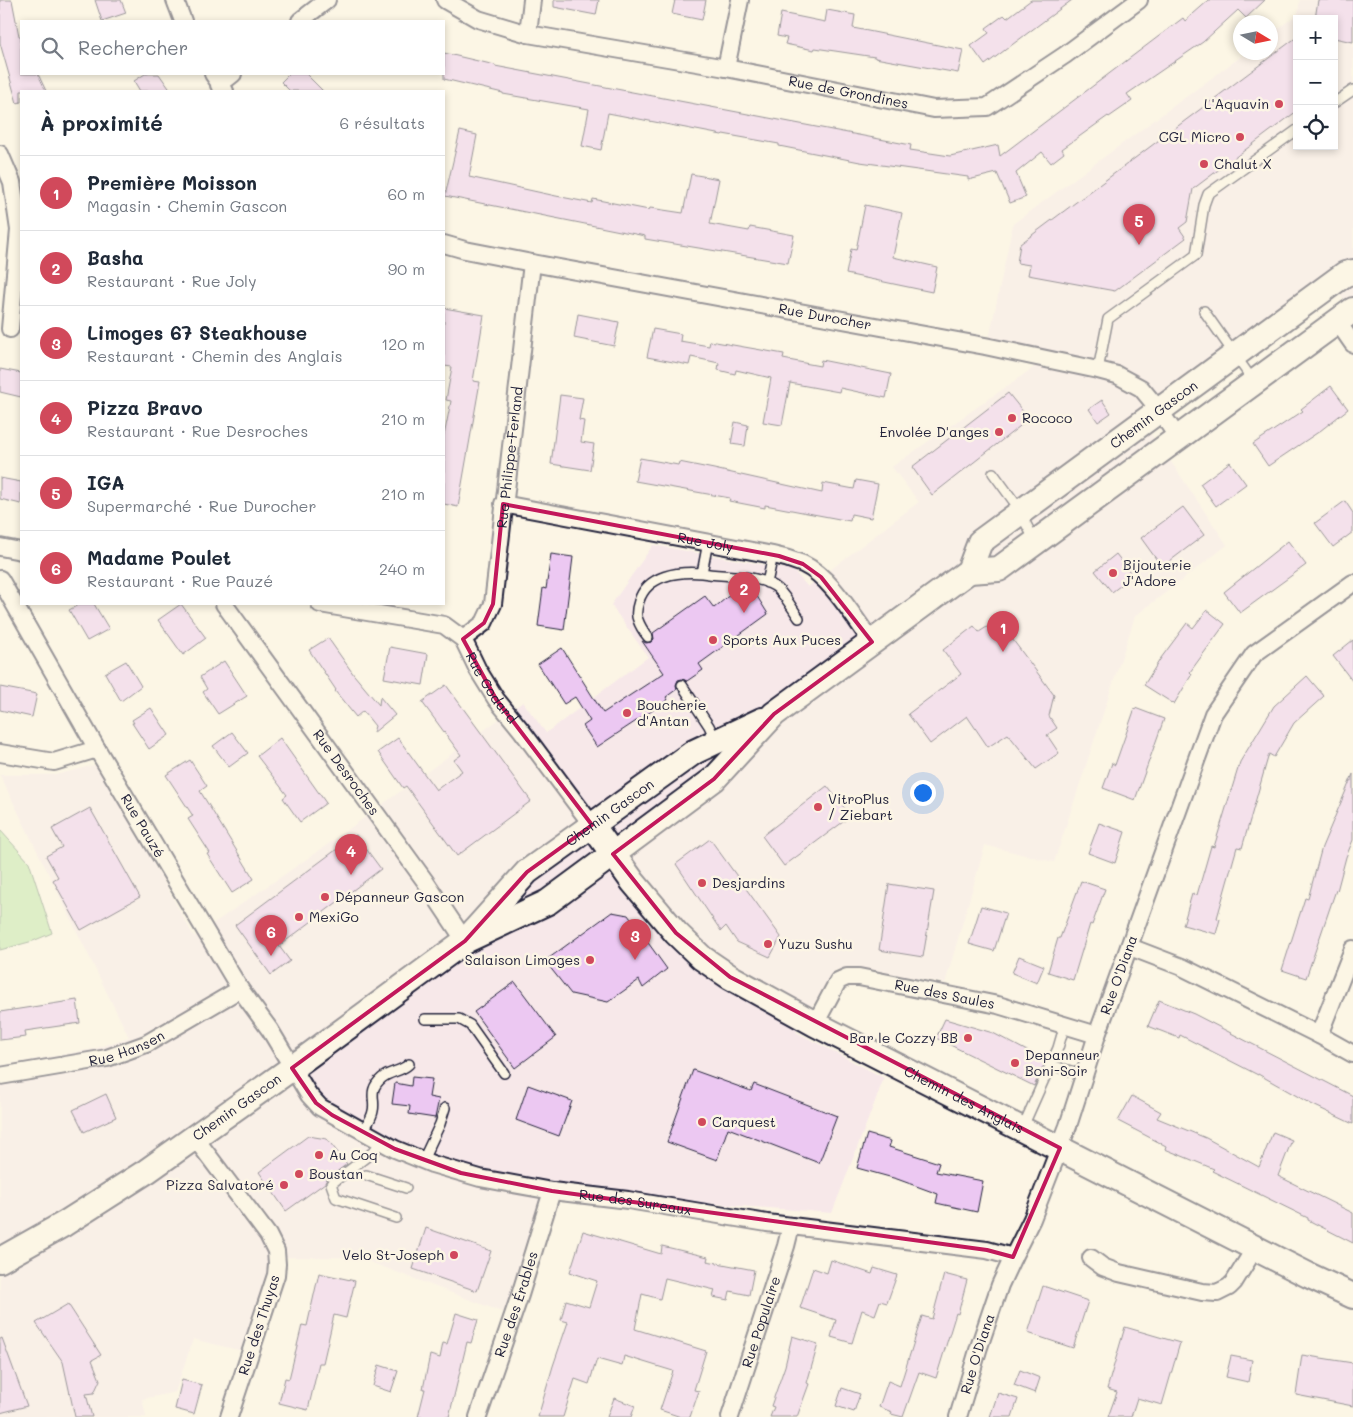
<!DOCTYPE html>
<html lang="fr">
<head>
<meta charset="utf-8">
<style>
  body { margin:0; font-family:Mali,sans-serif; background:#f2f2f3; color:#1f2937 }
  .controls { position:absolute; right:15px; top:15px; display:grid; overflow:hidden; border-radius:0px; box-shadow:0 2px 8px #0003 }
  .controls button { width:45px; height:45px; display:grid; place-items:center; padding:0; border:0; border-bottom:1px solid #e0e1e3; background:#fff; color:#1f2937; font:25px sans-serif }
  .compass { position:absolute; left:1233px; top:15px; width:45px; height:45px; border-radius:50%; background:#fff; box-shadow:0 2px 8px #0003; rotate:100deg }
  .you { position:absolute; left:922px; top:792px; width:18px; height:18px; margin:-12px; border:4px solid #fff; border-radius:50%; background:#1a73e8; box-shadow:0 0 0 8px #1a73e833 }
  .badge { display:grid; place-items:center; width:32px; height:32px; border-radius:50%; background:#d1495b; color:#fff; font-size:16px; font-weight:700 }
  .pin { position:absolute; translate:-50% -41px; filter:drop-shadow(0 1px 2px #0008) }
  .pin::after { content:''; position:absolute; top:26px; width:18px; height:15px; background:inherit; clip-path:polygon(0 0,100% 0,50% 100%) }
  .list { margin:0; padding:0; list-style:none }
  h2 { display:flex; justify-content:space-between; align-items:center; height:65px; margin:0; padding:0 20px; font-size:21px }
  h2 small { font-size:16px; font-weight:400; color:#747a83 }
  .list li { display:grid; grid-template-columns:32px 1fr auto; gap:15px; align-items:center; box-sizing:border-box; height:75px; padding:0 20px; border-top:1px solid #e0e1e3 }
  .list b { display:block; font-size:19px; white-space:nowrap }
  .list p { margin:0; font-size:16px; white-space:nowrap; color:#747a83 }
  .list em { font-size:16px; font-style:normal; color:#747a83 }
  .icon { flex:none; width:28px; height:28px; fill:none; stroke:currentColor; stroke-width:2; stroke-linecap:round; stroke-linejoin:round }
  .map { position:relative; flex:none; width:1353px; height:1417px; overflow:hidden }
  .search { position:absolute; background:#fff; box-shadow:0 2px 8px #0003; left:20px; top:20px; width:425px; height:55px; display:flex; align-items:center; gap:12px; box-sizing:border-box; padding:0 18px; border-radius:0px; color:#747a83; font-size:19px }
  .panel { position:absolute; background:#fff; box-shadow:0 2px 8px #0003; left:20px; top:90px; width:425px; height:515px; border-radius:0px }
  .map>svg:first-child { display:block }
  .built { fill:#f7e8e9; fill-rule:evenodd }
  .green { fill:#bae5a3; stroke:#6e846f }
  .building { fill:#ecc8f2; stroke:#22223b }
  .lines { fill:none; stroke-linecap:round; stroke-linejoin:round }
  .lane-casing { stroke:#22223b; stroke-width:12 }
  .street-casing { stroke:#22223b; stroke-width:20 }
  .secondary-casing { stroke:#22223b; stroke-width:28 }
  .lane { stroke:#fcf5e5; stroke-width:9 }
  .street { stroke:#fcf5e5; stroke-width:16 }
  .secondary { stroke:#fcf5e5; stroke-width:24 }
  .marked { fill:none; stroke:#c2185b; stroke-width:4; stroke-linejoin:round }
  .poi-dot { fill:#d1495b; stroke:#fcf5e5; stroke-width:2 }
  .labels { text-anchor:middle; stroke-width:5; stroke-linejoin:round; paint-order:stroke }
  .street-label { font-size:14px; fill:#22223b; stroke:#fcf5e5 }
  .poi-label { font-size:14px; fill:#22223b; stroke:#fcf5e5; text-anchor:start }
</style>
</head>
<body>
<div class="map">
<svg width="1353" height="1417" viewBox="0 0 1353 1417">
  <rect width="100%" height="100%" fill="#fcf5e5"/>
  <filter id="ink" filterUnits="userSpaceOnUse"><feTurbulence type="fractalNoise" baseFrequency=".02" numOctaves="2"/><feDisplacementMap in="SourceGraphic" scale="10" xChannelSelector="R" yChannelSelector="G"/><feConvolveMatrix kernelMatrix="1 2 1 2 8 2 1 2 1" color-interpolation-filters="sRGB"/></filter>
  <g filter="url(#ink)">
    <!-- built -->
    <path class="built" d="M1300,0H1353V312L1330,282L1141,421L1171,462L1227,545L1135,616L1054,862L985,845L945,983L854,967L835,970L796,1032L884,1078L832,1213L552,1191L508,1314L357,1257H274L243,1351L193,1339L175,1392L142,1399L146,1417H0V1066L94,1049L129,1037L0,775H56L99,764L194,937L323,848L523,702L546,733L648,657L611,605L653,545L793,570L808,587L919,502L892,467L1036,366L986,354L1013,224L1246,53L1270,52L1271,34L1298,14ZM1297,19H1334V146H1297Z"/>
    <!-- green -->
    <path class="green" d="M0,830L29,862L52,933L33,941L0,950Z"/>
    <!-- building -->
    <path class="building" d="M0,0H12L19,36H21V74H38L46,91H21V102L17,103L0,43Z
      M95,0H121L126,13L102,21Z
      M554,0H599L596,15L554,7Z
      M675,0H706L702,20L672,14Z
      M1031,0H1072L985,65L971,46L989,33L986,28L1004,15L1007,18Z
      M1209,0H1265L1246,18L1238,10L1203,42L1127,94L1132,101L1109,117L1108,116L1062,149L1064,153L1051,163L1042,152L1016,173L1026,197L1010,203L997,173L968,180V177L860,162L779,146V144L723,134L722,135L608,113L601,150L582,146L589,109L503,94V93L444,79V53L495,65V66L911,145L910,150L950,156L998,145L1000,156L1183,18L1185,21Z
      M1318,0H1353V42L1334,38V19H1315Z
      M827,10L855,15L853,28L963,50L958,73L875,58V57L815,48L814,50L785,44L787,38L777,36L781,13L825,22Z
      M1297,37V111L1193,189L1187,222L1179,228L1186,238L1115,291L1028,275L1030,265L1017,263L1020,244Z
      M145,74H159L171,91H140L134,81Z
      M289,74H306L323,91H290L281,82Z
      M460,131L477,135L469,177L556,196L592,203L593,199L649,210L650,208L683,213L691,174L719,179L710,224L749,231L750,227L794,235L788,263L645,239V236L445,196Z
      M865,205L902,213L893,257L937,267L932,292L846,274L851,249L856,250Z
      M444,308L484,315L473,381L480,382L458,507L444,504V436L451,401L446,400L452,367L444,366Z
      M578,314L619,322L614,346L574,338Z
      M653,329L681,334L680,341L709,346L710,341L784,354L783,359L820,366L821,360L891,374L886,398L840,388L839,392L790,383L782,425L763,422L771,378L736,370L735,374L718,370L719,363L691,357L689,365L647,357Z
      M0,369L21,373V397L0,392Z
      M1331,386L1348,409L1320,431L1268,466L1253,444L1303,411L1301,409Z
      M1008,393L1029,419L932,495L912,467Z
      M560,395L583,398L579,420L584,421L581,442L594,444L590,470L551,464Z
      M1102,400L1111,413L1098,422L1089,409Z
      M735,422L748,425L745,446L731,444Z
      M640,458L678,465L679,462L714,469L822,493L823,483L854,489L856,480L878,484L871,518L851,514L850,521L765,505V508L729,501L730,498L635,481Z
      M1230,462L1246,484L1216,506L1200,484Z
      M0,478L21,482V504L0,499Z
      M1345,501L1353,513V532L1333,547L1315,523Z
      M1183,507L1204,535L1162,567L1141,538Z
      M1288,541L1306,565L1240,613L1224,592Z
      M551,554L573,557L564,630L538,626L543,588L546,589Z
      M1116,554L1133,576L1112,592L1095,571Z
      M737,589L755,593L768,614L699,664L703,670L687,681L682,679L678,680L676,685L677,689L666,697L668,700L597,747L583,726L590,721L575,697L564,704L538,664L562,648L603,713L664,673L642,641L646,643L651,642L654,639L653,633L705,596L714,608Z
      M80,604H94L109,629L87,641L69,610Z
      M181,604L206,638L183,655L158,620Z
      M1207,610L1225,624L1190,672L1192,674L1174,704L1144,685L1161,658L1187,623L1193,628Z
      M998,620L1054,695L1049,716L1057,728L1047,735L1059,753L1036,769L1008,734L988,747L967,716L930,744L908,714L961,674L943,650L974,626L979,632Z
      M328,638L354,675L379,705L380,697L395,715L373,733L375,726L363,711L356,717L335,691L336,690L309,650Z
      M1353,640V682L1333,656Z
      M390,647L428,654L423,685L384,678Z
      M126,661L141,686L121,701L105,673Z
      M224,661L247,696L218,714L203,692L207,689L200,677Z
      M1307,676L1324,696L1294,723L1274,757L1269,754L1242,848L1237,847L1217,918L1220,919L1216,934L1183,925L1192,894L1197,895L1211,846L1214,847L1240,762L1274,706Z
      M446,685L531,801L457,856L406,786L403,788L378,752L398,738L436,790L462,771L454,760L461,755L422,702Z
      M0,687L37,694L32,717L0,710Z
      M151,708L169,735L149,749L132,723H134L132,720Z
      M1135,708L1164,719L1135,800L1103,788L1112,763L1115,765Z
      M232,732L248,753L229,767L213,746Z
      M280,738L326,803L300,822L283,798L287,795L257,756Z
      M190,760L207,786L200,791L254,879L232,893L207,854L210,853L188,819L193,816L166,775Z
      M1353,774V840L1346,857L1337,891L1336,890L1306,978L1282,970L1305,898L1308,899L1322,847Z
      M827,786L851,816L784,866L762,836Z
      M90,808L140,897L81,930L53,880L58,877L46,856L62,847L52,829Z
      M1099,823L1125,832L1115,863L1088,853Z
      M356,835L381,869L279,946L290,961L271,975L235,925Z
      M710,839L781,937L770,957L737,942L726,926L721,931L676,864Z
      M1081,881L1105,889L1092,925L1090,924L1073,980L1048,972L1058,938H1060Z
      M889,884L934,891L923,957L879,950Z
      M981,906L1006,913L994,951L969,944Z
      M612,912L628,915L667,969L643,988L639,980L608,1002L571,994L545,961Z
      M1019,956L1044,966L1037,983L1012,973Z
      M515,982L556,1037L515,1068L474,1012Z
      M77,1000L80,1023L25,1031L26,1037L0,1040V1012Z
      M1159,1000L1194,1014L1353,1096V1124L1311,1104L1258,1074V1075L1180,1035L1179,1038L1148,1026Z
      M945,1019L993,1033L1046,1061L1034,1086L936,1038Z
      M693,1070L751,1091L754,1084L837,1116L819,1163L728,1128L717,1160L667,1142Z
      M412,1077L432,1079L429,1097L439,1099L435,1118L409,1114L410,1106L392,1104L395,1083L411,1086Z
      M528,1085L572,1101L559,1136L516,1120Z
      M106,1094L116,1117L84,1132L73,1110Z
      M1132,1096L1161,1112L1157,1118L1206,1138L1259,1167L1273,1132L1292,1140L1278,1176L1353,1213V1243L1308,1220V1218L1212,1171L1214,1169L1165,1149L1166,1146L1118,1121Z
      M867,1134L891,1141L889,1147L939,1163L936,1172L983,1181L977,1212L936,1203L938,1194L897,1179L857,1168Z
      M308,1136L327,1139L347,1164L327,1179L325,1183L286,1211L259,1172Z
      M426,1228L491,1251L477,1291L413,1269Z
      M583,1231L661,1254L662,1246L708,1257L707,1261L754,1270L749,1295L730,1291L728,1300L713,1297L715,1290L665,1278L660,1299L642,1294L635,1329L706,1351L694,1390L699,1391L690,1417H681L660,1410L673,1371L624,1356L622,1366L597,1359L589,1384L575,1379L563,1417H538L553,1366L568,1322L561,1320L566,1300L589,1307L597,1281L570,1272Z
      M831,1260L872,1274L874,1268L897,1275L887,1303L880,1301L875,1315L862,1310L852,1343L831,1337L836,1320L800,1308L813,1268L827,1273Z
      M319,1273L355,1281L346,1318L334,1315L323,1363H319L308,1410L279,1403L285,1378L289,1379L302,1325L307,1326Z
      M944,1274L967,1280L958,1314L956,1313L936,1378L919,1372L903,1417L891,1414L892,1412L879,1407L888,1381L900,1386L922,1316L932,1319Z
      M1043,1286L1088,1301L1073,1348L1028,1333Z
      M68,1304L101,1355L92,1360L100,1380L94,1393L86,1394L92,1417H75L63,1362L36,1323Z
      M456,1313L478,1320L471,1343L467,1342L449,1417H418L425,1389H423L430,1355L440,1358L443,1343L447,1344Z
      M1125,1327L1180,1343L1162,1405L1137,1398L1131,1417H1108L1117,1392L1107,1389Z
      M792,1336L818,1344L807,1383L809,1384L797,1417H770L774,1407L771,1406L785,1366Z
      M2,1338L27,1406L0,1413V1339Z
      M1302,1355L1353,1363V1406L1296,1395Z
      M1231,1356L1252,1360L1248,1382L1226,1377Z
      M379,1365L398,1371L391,1392L373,1386Z
      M1020,1370L1040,1378L1035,1393L1014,1385Z
      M182,1380L202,1385L194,1414L175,1409Z
      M842,1388L860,1394L854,1412L836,1406Z
      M998,1393L1018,1399L1012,1417H990Z
      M614,1398L635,1406L631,1417H607Z"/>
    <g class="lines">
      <defs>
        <path id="lane" d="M1334,103L1353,90
          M1204,311L1254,382
          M1098,370L1108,319L1196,255L1204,205L1208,194L1297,130
          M993,473L1015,503L1035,541
          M708,542L702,573C724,577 761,574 778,589C786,597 792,608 799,618
          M767,583L773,555
          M648,637C644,632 640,626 638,620C635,614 637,607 639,601C647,575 678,571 702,573
          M682,685L709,726L716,741
          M425,1019H459L470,1025L504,1073
          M1051,1065L1084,1075
          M1022,1129L1058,1048L1065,1024
          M363,1132C366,1126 372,1118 373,1111C376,1099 367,1091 382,1078C390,1071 401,1072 409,1064
          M381,1142L373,1152L331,1184L336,1198L396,1218
          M423,1160L440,1124L445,1108
          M366,1175L406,1188"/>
        <g id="street">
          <path d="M175,0L183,21"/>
          <path id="s1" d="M445,0L478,19L528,34L726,68L934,109L987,107L1065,55L1139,0"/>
          <path d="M300,21L327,0"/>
          <path d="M528,34L532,0"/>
          <path d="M726,68L740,0"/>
          <path d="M213,74L225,91"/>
          <path d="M219,85L233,74"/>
          <path d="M0,154L12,182L19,230L10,329"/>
          <path id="s2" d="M444,244L465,250L532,263L985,346L1098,370L1117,375L1141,388L1160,411L1178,438"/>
          <path d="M1337,321L1353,344"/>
          <path id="s3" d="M503,504L773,555C783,557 793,560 803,564C831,577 854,618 872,642"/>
          <path d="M0,547L21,551"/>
          <path id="s4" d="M0,579L97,749L240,989L270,1030L309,1095L320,1107L395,1149L432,1164L480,1178L552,1191L628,1200L767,1223L987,1250L1013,1257"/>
          <path id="s5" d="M224,604L425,881L465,941"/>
          <path id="s6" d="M320,604L444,625L463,639L478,670L496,699L522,731L592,825"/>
          <path id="s7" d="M463,639L484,623L493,604L532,263"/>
          <path d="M0,753L54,762L97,749"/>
          <path d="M1130,947L1182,967L1319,1035L1353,1054"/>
          <path id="s8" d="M815,1024L838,981L847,977H859L998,1005L1097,1035"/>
          <path d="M1319,1035L1353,949"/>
          <path id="s9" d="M0,1076L107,1058L146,1044L240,989"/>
          <path d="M195,1138L268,1235L276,1251L277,1264L276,1275L229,1417"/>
          <path d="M1091,1258L1103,1267L1119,1273L1202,1292L1217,1293L1229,1287L1234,1282L1255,1248"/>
          <path id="s10" d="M478,1417L520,1295L552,1191"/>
          <path id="s11" d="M730,1417L786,1246L791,1226"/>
          <path id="s12" d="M958,1417L979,1347L1000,1285L1013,1257L1032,1219L1068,1126L1097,1035L1213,714L1254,654L1353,583"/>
        </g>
        <g id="secondary">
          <path d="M969,571L999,569L1353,310"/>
          <path id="s13" d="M592,825L633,882L676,933L702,958L730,977L815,1024L1308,1275L1353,1296"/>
          <path id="s14" d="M465,941L548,902L613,854L714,779L774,714L969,571L980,542L1345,274L1353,272"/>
          <path id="s15" d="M0,1260L64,1224L147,1171L292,1068L465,941L527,872L694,752L762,720"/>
        </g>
      </defs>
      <!-- lane casing -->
      <use href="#lane" class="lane-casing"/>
      <!-- street casing -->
      <use href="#street" class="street-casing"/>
      <!-- secondary casing -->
      <use href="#secondary" class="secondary-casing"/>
      <!-- lane -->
      <use href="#lane" class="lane"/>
      <!-- street -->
      <use href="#street" class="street"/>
      <!-- secondary -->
      <use href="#secondary" class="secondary"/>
    </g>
  </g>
  <!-- marked area -->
  <path d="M0 0H1353V1417H0ZM503,504L779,556L803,564L821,577L872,642L774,714L714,779L613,854L676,933L730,977L1060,1148L1013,1257L987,1250L552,1191L461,1173L395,1149L332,1115L316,1103L292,1068L465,941L527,872L592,825L496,699L463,639L484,623L493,604Z" fill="#fcf5e5" fill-opacity=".55" fill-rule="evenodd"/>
  <path class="marked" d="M503,504L779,556L803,564L821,577L872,642L774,714L714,779L613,854L676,933L730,977L1060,1148L1013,1257L987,1250L552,1191L461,1173L395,1149L332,1115L316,1103L292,1068L465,941L527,872L592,825L496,699L463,639L484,623L493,604Z"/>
  <!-- markers -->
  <g class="poi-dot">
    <circle cx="1279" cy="104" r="5"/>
    <circle cx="1240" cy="137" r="5"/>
    <circle cx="1204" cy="164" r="5"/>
    <circle cx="1012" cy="418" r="5"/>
    <circle cx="999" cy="432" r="5"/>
    <circle cx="1113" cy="573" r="5"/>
    <circle cx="713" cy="640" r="5"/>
    <circle cx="627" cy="713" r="5"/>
    <circle cx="818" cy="807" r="5"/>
    <circle cx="702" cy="883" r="5"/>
    <circle cx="325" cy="897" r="5"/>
    <circle cx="299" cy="917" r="5"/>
    <circle cx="768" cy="944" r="5"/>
    <circle cx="590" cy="960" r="5"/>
    <circle cx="968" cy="1038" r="5"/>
    <circle cx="1015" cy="1063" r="5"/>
    <circle cx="702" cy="1122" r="5"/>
    <circle cx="319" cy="1155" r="5"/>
    <circle cx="299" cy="1174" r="5"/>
    <circle cx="284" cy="1185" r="5"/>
    <circle cx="454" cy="1255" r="5"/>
  </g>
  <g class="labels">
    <!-- street labels -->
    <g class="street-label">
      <text dy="5" stroke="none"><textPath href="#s1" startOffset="416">Rue de Grondines</textPath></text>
      <text dy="5" stroke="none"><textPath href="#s2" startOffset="388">Rue Durocher</textPath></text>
      <text dy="5" stroke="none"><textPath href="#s14" startOffset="875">Chemin Gascon</textPath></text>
      <text dy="5" stroke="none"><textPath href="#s7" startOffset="195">Rue Philippe-Ferland</textPath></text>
      <text dy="5" stroke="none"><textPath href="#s3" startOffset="206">Rue Joly</textPath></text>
      <text dy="5" stroke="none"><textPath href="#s6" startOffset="206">Rue Godard</textPath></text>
      <text dy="5" stroke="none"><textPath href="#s5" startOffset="208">Rue Desroches</textPath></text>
      <text dy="5" stroke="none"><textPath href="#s15" startOffset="759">Chemin Gascon</textPath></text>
      <text dy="5" stroke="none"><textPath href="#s4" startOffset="285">Rue Pauzé</textPath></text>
      <text dy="5" stroke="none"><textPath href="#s12" startOffset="471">Rue O'Diana</textPath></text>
      <text dy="5" stroke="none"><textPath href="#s8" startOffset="158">Rue des Saules</textPath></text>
      <text dy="5" stroke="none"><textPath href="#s9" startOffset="130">Rue Hansen</textPath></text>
      <text dy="5" stroke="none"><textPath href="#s13" startOffset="471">Chemin des Anglais</textPath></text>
      <text dy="5" stroke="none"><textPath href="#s15" startOffset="282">Chemin Gascon</textPath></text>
      <text dy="5" stroke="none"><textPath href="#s4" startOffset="951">Rue des Sureaux</textPath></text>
      <text dy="5" stroke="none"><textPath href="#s10" startOffset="119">Rue des Érables</textPath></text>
      <text dy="5" stroke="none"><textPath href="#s11" startOffset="100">Rue Populaire</textPath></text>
      <text transform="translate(259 1325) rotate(-72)" y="5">Rue des Thuyas</text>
      <text dy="5" stroke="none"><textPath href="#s12" startOffset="66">Rue O'Diana</textPath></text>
    </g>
    <!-- poi labels -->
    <g class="poi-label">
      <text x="1269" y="109" text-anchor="end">L'Aquavin</text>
      <text x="1230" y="142" text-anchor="end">CGL Micro</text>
      <text x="1214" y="169">Chalut X</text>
      <text x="1022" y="423">Rococo</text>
      <text x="989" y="437" text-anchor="end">Envolée D'anges</text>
      <text x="1123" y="570">Bijouterie<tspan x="1123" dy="16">J'Adore</tspan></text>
      <text x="723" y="645">Sports Aux Puces</text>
      <text x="637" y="710">Boucherie<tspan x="637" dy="16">d'Antan</tspan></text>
      <text x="828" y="804">VitroPlus<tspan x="828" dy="16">/ Ziebart</tspan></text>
      <text x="712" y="888">Desjardins</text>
      <text x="335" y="902">Dépanneur Gascon</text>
      <text x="309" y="922">MexiGo</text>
      <text x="778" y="949">Yuzu Sushu</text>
      <text x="580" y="965" text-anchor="end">Salaison Limoges</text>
      <text x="958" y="1043" text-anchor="end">Bar le Cozzy BB</text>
      <text x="1025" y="1060">Depanneur<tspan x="1025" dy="16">Boni-Soir</tspan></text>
      <text x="712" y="1127">Carquest</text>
      <text x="329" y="1160">Au Coq</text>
      <text x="309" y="1179">Boustan</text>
      <text x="274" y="1190" text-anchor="end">Pizza Salvatoré</text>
      <text x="444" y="1260" text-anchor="end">Velo St-Joseph</text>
    </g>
  </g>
</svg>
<div class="controls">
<button>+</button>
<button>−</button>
<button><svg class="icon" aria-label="locate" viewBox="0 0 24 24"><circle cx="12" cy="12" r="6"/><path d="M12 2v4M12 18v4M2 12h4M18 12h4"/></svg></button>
</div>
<svg class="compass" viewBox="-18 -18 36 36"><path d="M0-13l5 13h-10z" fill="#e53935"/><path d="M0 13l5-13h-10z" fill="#747a83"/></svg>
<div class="you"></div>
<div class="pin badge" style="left:1003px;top:652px">1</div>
<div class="pin badge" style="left:744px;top:613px">2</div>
<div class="pin badge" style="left:635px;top:960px">3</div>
<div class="pin badge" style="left:351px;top:875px">4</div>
<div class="pin badge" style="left:1139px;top:245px">5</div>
<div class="pin badge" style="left:271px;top:956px">6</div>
<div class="search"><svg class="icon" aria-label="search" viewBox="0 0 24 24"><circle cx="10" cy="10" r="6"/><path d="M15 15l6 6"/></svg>Rechercher</div>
<section class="panel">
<h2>À proximité<small>6 résultats</small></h2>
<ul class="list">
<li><span class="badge">1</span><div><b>Première Moisson</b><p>Magasin · Chemin Gascon</p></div><em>60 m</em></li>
<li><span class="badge">2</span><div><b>Basha</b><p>Restaurant · Rue Joly</p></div><em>90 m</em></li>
<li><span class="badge">3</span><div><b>Limoges 67 Steakhouse</b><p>Restaurant · Chemin des Anglais</p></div><em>120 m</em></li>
<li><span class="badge">4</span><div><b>Pizza Bravo</b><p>Restaurant · Rue Desroches</p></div><em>210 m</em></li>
<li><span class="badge">5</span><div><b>IGA</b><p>Supermarché · Rue Durocher</p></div><em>210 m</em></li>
<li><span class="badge">6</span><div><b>Madame Poulet</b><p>Restaurant · Rue Pauzé</p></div><em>240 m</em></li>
</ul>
</section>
</div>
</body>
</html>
